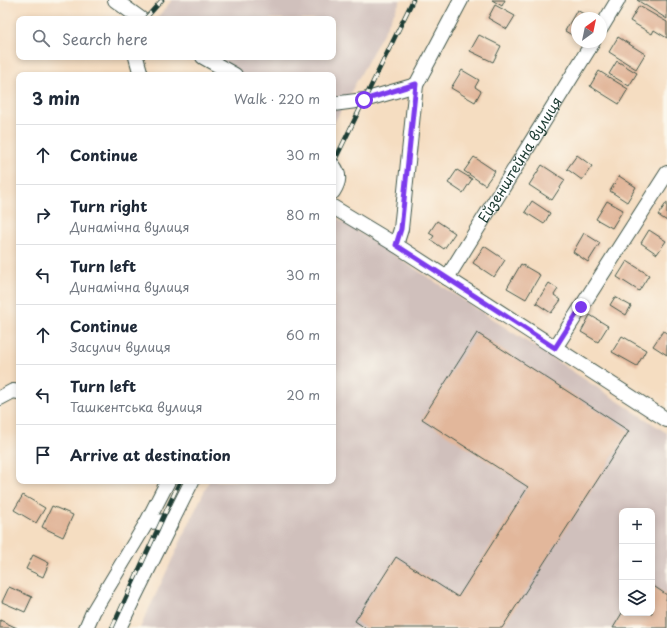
<!DOCTYPE html>
<html lang="en">
<head>
<meta charset="utf-8">
<style>
  body { margin:0; font-family:"Playpen Sans",sans-serif; background:#f2f2f3; color:#1f2937 }
  .controls { position:absolute; right:12px; bottom:12px; display:grid; overflow:hidden; border-radius:8px; box-shadow:0 2px 6px #0003 }
  .controls button { width:36px; height:36px; display:grid; place-items:center; padding:0; border:0; border-bottom:1px solid #e0e1e3; background:#fff; color:#1f2937; font:20px sans-serif }
  .compass { position:absolute; left:571px; top:12px; width:36px; height:36px; border-radius:50%; background:#fff; box-shadow:0 2px 6px #0003; rotate:33deg }
  .stop { position:absolute; width:12px; height:12px; margin:-9px; border:3px solid #7c3aed; border-radius:50%; background:#fff }
  .stop.end { background:#7c3aed; border-color:#fff; box-shadow:0 1px 4px #0008 }
  .list { margin:0; padding:0; list-style:none }
  h2 { display:flex; justify-content:space-between; align-items:center; height:52px; margin:0; padding:0 16px; font-size:17px }
  h2 small { font-size:13px; font-weight:400; color:#747a83 }
  .list li { display:grid; grid-template-columns:26px 1fr auto; gap:12px; align-items:center; box-sizing:border-box; height:60px; padding:0 16px; border-top:1px solid #e0e1e3 }
  .list b { display:block; font-size:15px; white-space:nowrap }
  .list p { margin:0; font-size:13px; white-space:nowrap; color:#747a83 }
  .list em { font-size:13px; font-style:normal; color:#747a83 }
  .icon { flex:none; width:22px; height:22px; fill:none; stroke:currentColor; stroke-width:2; stroke-linecap:round; stroke-linejoin:round }
  .map { position:relative; flex:none; width:667px; height:628px; overflow:hidden }
  .search { position:absolute; background:#fff; box-shadow:0 2px 6px #0003; left:16px; top:16px; width:320px; height:44px; display:flex; align-items:center; gap:10px; box-sizing:border-box; padding:0 14px; border-radius:8px; color:#747a83; font-size:15px }
  .panel { position:absolute; background:#fff; box-shadow:0 2px 6px #0003; left:16px; top:72px; width:320px; height:412px; border-radius:8px }
  .map>svg:first-child { display:block }
  .industrial { fill:#d0c0bc; fill-rule:evenodd }
  .building { fill:#e2b79b }
  .lines { fill:none; stroke-linecap:round; stroke-linejoin:round }
  .street-casing { stroke:#3f5549; stroke-width:16 }
  .street { stroke:#fff; stroke-width:14 }
  .rail-casing { stroke:#1f3d34; stroke-width:4.5 }
  .rail { stroke:#fbf7ec; stroke-width:3; stroke-dasharray:9; stroke-linecap:butt }
  .route { stroke:#7c3aed; stroke-width:5 }
  .labels { text-anchor:middle; stroke-width:3; stroke-linejoin:round; paint-order:stroke }
  .street-label { font-size:14px; fill:#1f3d34; stroke:#fbf7ec }
</style>
</head>
<body>
<div class="map">
<svg width="667" height="628" viewBox="0 0 667 628">
  <rect width="100%" height="100%" fill="#fbf7ec"/>
  <filter id="ink" filterUnits="userSpaceOnUse"><feTurbulence type="fractalNoise" baseFrequency=".025" numOctaves="2"/><feDisplacementMap in="SourceGraphic" scale="8" xChannelSelector="R" yChannelSelector="G"/><feConvolveMatrix kernelMatrix="1 2 1 2 8 2 1 2 1" color-interpolation-filters="sRGB"/></filter>
  <filter id="wash" filterUnits="userSpaceOnUse"><feTurbulence type="fractalNoise" baseFrequency=".012" numOctaves="4" result="noise"/><feDisplacementMap in="SourceGraphic" scale="16" xChannelSelector="R" yChannelSelector="G"/><feGaussianBlur stdDeviation="0.9" result="paint"/><feColorMatrix in="noise" values="0 0 0 0 0 0 0 0 0 0 0 0 0 0 0 0 0 1.4 0 .05"/><feComposite in="paint" operator="in"/></filter>
  <g filter="url(#wash)">
    <rect width="100%" height="100%" fill="#f5ddc1"/>
    <!-- industrial -->
    <path class="industrial" d="M172,0H401L333,125V75H224L189,57H333V19H156Z
      M334,216L667,433V628H140L209,481H333ZM622,511H652V613H622Z"/>
    <g id="blocks">
      <!-- building -->
      <path class="building" d="M492,0H505L502,6Z
        M637,0H667V19Z
        M495,5L515,16L507,29L488,18Z
        M639,6L667,22V38L654,30L652,34L630,21Z
        M577,10L590,18H577V38L565,31Z
        M479,35L501,46L493,62L470,51Z
        M618,37L645,54L636,69L609,52Z
        M617,61L637,73L629,86L609,74Z
        M462,70L479,80L475,87L481,91L475,102L451,88Z
        M599,71L628,89L619,104L590,86Z
        M577,155L592,166L582,180L567,169Z
        M474,157L495,171L485,185L464,171Z
        M542,165L565,180L552,200L529,185Z
        M457,170L472,179L463,193L448,183Z
        M619,176L636,187L627,202L610,191Z
        M532,201L550,213L544,224L525,212Z
        M607,201L623,210L612,228L596,219Z
        M667,202V221L658,215Z
        M437,221L455,233L444,249L431,240L434,236L429,233Z
        M649,230L666,241L657,254L641,243Z
        M584,233L600,243L588,262L573,252Z
        M484,246L505,260L494,277L473,263Z
        M627,261L649,275L639,291L617,277Z
        M521,264L540,275L526,299L507,288Z
        M549,283L558,289L554,295L561,300L551,313L536,303Z
        M615,297L631,306L626,315L610,305Z
        M590,315L608,326L598,342L581,332Z
        M663,331L667,333V355L653,346Z
        M477,333L629,431L502,628H365L355,621L396,557L458,597L528,487L422,419Z
        M622,336L646,350L637,366L612,352Z
        M23,495L45,508L36,523L14,510Z
        M52,506L73,515L63,537L42,527Z
        M33,555L49,563L43,577L26,569Z
        M652,585L667,595L666,600L667,601V628H613L622,613H652Z
        M9,587L32,597L25,612L2,602Z
        M0,620L17,628H0Z"/>
    </g>
  </g>
  <g filter="url(#ink)">
    <use href="#blocks" fill-opacity="0" stroke="#3f5549" stroke-width="1"/>
    <g class="lines">
      <defs>
        <g id="street">
          <path d="M115,0L141,19"/>
          <path d="M461,0L416,85L401,229L396,245L667,420"/>
          <path d="M601,28L618,0"/>
          <path d="M136,57L141,75"/>
          <path d="M203,57L235,75"/>
          <path d="M333,104L364,100L416,85"/>
          <path d="M333,165C341,175 339,182 333,192"/>
          <path d="M333,207L396,245"/>
          <path id="s1" d="M447,278L593,42"/>
          <path d="M555,348L667,173"/>
          <path d="M0,398L13,391L19,392"/>
          <path d="M147,522L172,521L192,481"/>
          <path d="M86,628L93,612L147,522L168,481"/>
          <path d="M119,628L172,521"/>
        </g>
      </defs>
      <!-- street casing -->
      <use href="#street" class="street-casing"/>
      <!-- street -->
      <use href="#street" class="street"/>
      <defs>
        <path id="rail" d="M145,19L162,0
          M333,164L413,0
          M112,628L180,481"/>
      </defs>
      <!-- rail casing -->
      <use href="#rail" class="rail-casing"/>
      <!-- rail -->
      <use href="#rail" class="rail"/>
    </g>
  </g>
  <g class="lines" filter="url(#ink)">
    <!-- route -->
    <path class="route" d="M364,100L416,84L401,229L396,245L555,348L581,307"/>
  </g>
  <g class="labels">
    <!-- street labels -->
    <g class="street-label">
      <text dy="5" stroke="none"><textPath href="#s1" startOffset="139">Ейзенштейна вулиця</textPath></text>
    </g>
  </g>
</svg>
<div class="controls">
<button>+</button>
<button>−</button>
<button><svg class="icon" aria-label="layers" viewBox="0 0 24 24"><path d="M12 4l9 5-9 5-9-5zM3 14l9 5 9-5"/></svg></button>
</div>
<svg class="compass" viewBox="-18 -18 36 36"><path d="M0-13l5 13h-10z" fill="#e53935"/><path d="M0 13l5-13h-10z" fill="#747a83"/></svg>
<div class="stop" style="left:364px;top:100px"></div>
<div class="stop end" style="left:581px;top:307px"></div>
<div class="search"><svg class="icon" aria-label="search" viewBox="0 0 24 24"><circle cx="10" cy="10" r="6"/><path d="M15 15l6 6"/></svg>Search here</div>
<section class="panel">
<h2>3 min<small>Walk · 220 m</small></h2>
<ul class="list">
<li><svg class="icon" aria-label="ahead" viewBox="0 0 24 24"><path d="M12 20V5M6 11l6-6 6 6"/></svg><div><b>Continue</b></div><em>30 m</em></li>
<li><svg class="icon" aria-label="right" viewBox="0 0 24 24"><path d="M7 20v-9h11M14 6l5 5-5 5"/></svg><div><b>Turn right</b><p>Динамічна вулиця</p></div><em>80 m</em></li>
<li><svg class="icon" aria-label="left" viewBox="0 0 24 24"><path d="M17 20v-9H6M10 6l-5 5 5 5"/></svg><div><b>Turn left</b><p>Динамічна вулиця</p></div><em>30 m</em></li>
<li><svg class="icon" aria-label="ahead" viewBox="0 0 24 24"><path d="M12 20V5M6 11l6-6 6 6"/></svg><div><b>Continue</b><p>Засулич вулиця</p></div><em>60 m</em></li>
<li><svg class="icon" aria-label="left" viewBox="0 0 24 24"><path d="M17 20v-9H6M10 6l-5 5 5 5"/></svg><div><b>Turn left</b><p>Ташкентська вулиця</p></div><em>20 m</em></li>
<li><svg class="icon" aria-label="arrive" viewBox="0 0 24 24"><path d="M6 21V4h12l-3 4 3 4H6"/></svg><div><b>Arrive at destination</b></div></li>
</ul>
</section>
</div>
</body>
</html>
